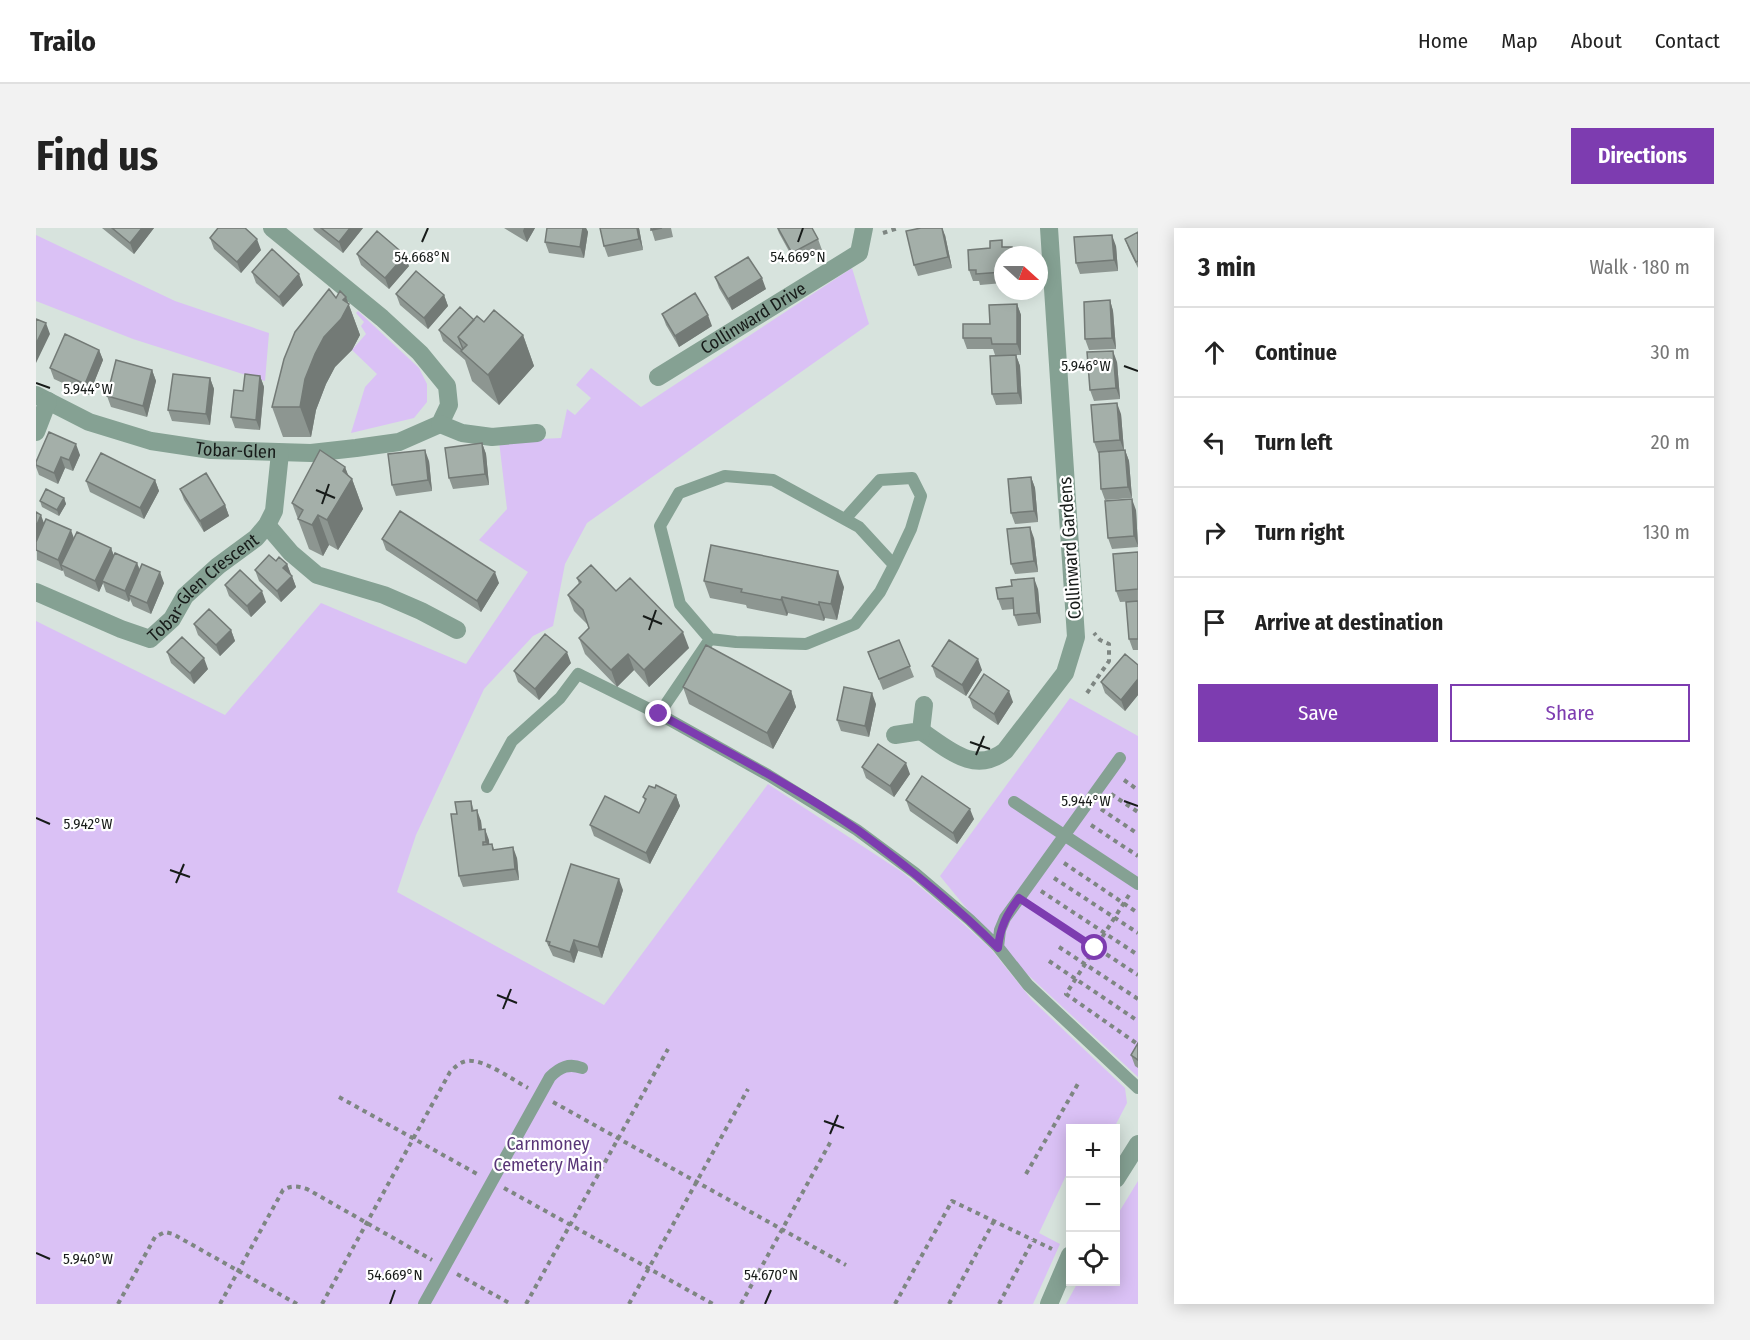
<!DOCTYPE html>
<html lang="en">
<head>
<meta charset="utf-8">
<style>
  body { margin:0; font-family:"Fira Sans Condensed",sans-serif; background:#f2f2f2; color:#222 }
  .controls { position:absolute; right:18px; bottom:18px; display:grid; overflow:hidden; border-radius:0px; box-shadow:0 3px 15px #0003 }
  .controls button { width:54px; height:54px; display:grid; place-items:center; padding:0; border:0; border-bottom:2px solid #e0e0e0; background:#fff; color:#222; font:30px sans-serif }
  .compass { position:absolute; left:958px; top:18px; width:54px; height:54px; border-radius:50%; background:#fff; box-shadow:0 3px 15px #0003; rotate:111deg }
  .stop { position:absolute; width:18px; height:18px; margin:-14px; border:4px solid #7d3cb0; border-radius:50%; background:#fff }
  .stop.end { background:#7d3cb0; border-color:#fff; box-shadow:0 2px 6px #0008 }
  .list { margin:0; padding:0; list-style:none }
  h2 { display:flex; justify-content:space-between; align-items:center; height:78px; margin:0; padding:0 24px; font-size:26px }
  h2 small { font-size:20px; font-weight:400; color:#767676 }
  .list li { display:grid; grid-template-columns:39px 1fr auto; gap:18px; align-items:center; box-sizing:border-box; height:90px; padding:0 24px; border-top:2px solid #e0e0e0 }
  .list b { display:block; font-size:22px; white-space:nowrap }
  .list em { font-size:20px; font-style:normal; color:#767676 }
  .actions { display:flex; gap:12px; padding:18px 24px }
  .actions a { flex:1; padding:14px 0; border:2px solid #7d3cb0; border-radius:0px; text-align:center; font-size:21px; color:#7d3cb0 }
  .actions .main { background:#7d3cb0; color:#fff }
  .icon { flex:none; width:33px; height:33px; fill:none; stroke:currentColor; stroke-width:2; stroke-linecap:round; stroke-linejoin:round }
  .map { position:relative; flex:none; width:1102px; height:1076px; overflow:hidden; border-radius:0px }
  header { display:flex; align-items:center; gap:36px; box-sizing:border-box; height:84px; padding:0 30px; background:#fff; border-bottom:2px solid #e0e0e0 }
  header strong { font-size:28px }
  nav { display:flex; gap:33px; margin-inline-start:auto; font-size:21px }
  .intro { display:flex; align-items:center; justify-content:space-between; box-sizing:border-box; height:144px; padding:0 36px }
  h1 { margin:0; font-size:42px }
  .button { padding:15px 27px; border-radius:0px; background:#7d3cb0; color:#fff; font-size:21px; font-weight:700 }
  main { display:flex; gap:36px; padding:0 36px }
  aside { flex:1; background:#fff; border-radius:0px; box-shadow:0 3px 15px #0003 }
  .map>svg:first-child { display:block }
  .green { fill:#dac1f5 }
  .lines { fill:none; stroke-linecap:round; stroke-linejoin:round }
  .path { stroke:#7e8682; stroke-width:4; stroke-dasharray:4.5 4.5; stroke-linecap:butt }
  .lane { stroke:#85a193; stroke-width:12 }
  .street { stroke:#85a193; stroke-width:18 }
  .wall { fill:#8d9691 }
  .shaded-wall { fill:#737a76 }
  .building { fill:#a4afa9; stroke:#737a76; stroke-width:1.5 }
  .route { stroke:#7d3cb0; stroke-width:8 }
  .ticks { fill:none; stroke:#171b19; stroke-width:2 }
  .labels { text-anchor:middle; stroke-width:4.5; stroke-linejoin:round; paint-order:stroke }
  .street-label { font-size:18px; fill:#171b19; stroke:#fff }
  .park-label { font-size:18px; fill:#593678; stroke:#fff }
  .ticks-label { font-size:15px; text-anchor:middle; fill:#171b19; stroke:#fff; stroke-width:4.5; stroke-linejoin:round; paint-order:stroke }
</style>
</head>
<body>
<header>
<strong>Trailo</strong>
<nav><a>Home</a><a>Map</a><a>About</a><a>Contact</a></nav>
</header>
<div class="intro"><h1>Find us</h1><a class="button">Directions</a></div>
<main>
<div class="map">
<svg width="1102" height="1076" viewBox="0 0 1102 1076">
  <rect width="100%" height="100%" fill="#d7e3dd"/>
  <!-- green -->
  <path class="green" d="M0,7L139,73L233,105L229,153L97,111L0,73Z
    M816,40L833,96L551,295L529,336L517,398L497,408L448,461L380,607L361,664L568,777L732,556L866,644L912,682L955,721L996,772L1089,860L1091,875L1078,900H1034V939L1003,1005L1024,1016L997,1076H0V393L189,487L285,375L430,436L492,344L443,312L471,281L463,213L525,210L531,181L539,187L555,170L540,157L555,140L605,179Z
    M322,83L383,140L391,156V174L378,190L315,205L329,159L341,146L316,122L330,106L325,98L328,94L320,85Z
    M1034,470L1102,508V849L962,719L904,648Z
    M1102,953V1076H1030L1042,1054H1080V989Z"/>
  <g class="lines">
    <!-- path -->
    <path class="path" d="M847,5L862,0
      M1051,465L1073,433V416L1064,412L1058,405
      M1088,552L1102,562
      M1075,566L1102,584
      M1065,581L1102,606
      M1055,597L1102,628
      M1028,635L1102,685
      M1018,650L1102,705
      M1005,663L1102,727
      M1093,667L1030,766L1100,815L1102,812
      M995,677L1102,747
      M1023,719L1102,771
      M1013,733L1102,793
      M303,869L443,947
      M517,874L810,1037
      M990,946L1043,854
      M468,960L677,1076
      M421,1046L475,1076
      M82,1076L119,1009L129,1004L137,1006L261,1076
      M184,1076L247,962C256,957 261,958 271,961L396,1032
      M286,1076L414,844C419,839 423,835 430,833C447,830 477,852 492,860
      M490,1076L632,821
      M593,1076L712,861
      M705,1076L795,913
      M859,1076L916,973L1016,1021
      M913,1076L958,993
      M963,1076L997,1012"/>
    <!-- lane -->
    <path class="lane" d="M689,248L737,252L823,299L858,337L844,364L819,396L770,416L700,414L674,411L644,376L624,298L643,265Z
      M809,291L844,252L876,250L885,268L875,301L858,337
      M623,486L674,411
      M451,559L476,513L524,470L542,446L623,486L732,547L821,602L879,645L934,692L962,719L992,757L1102,860
      M978,574L1102,656
      M962,719L964,702L969,690L1084,530
      M388,1076L514,849C524,839 533,835 546,840"/>
    <!-- street -->
    <g class="street">
      <path id="s1" d="M622,149L823,25L828,0"/>
      <path id="s2" d="M0,167L53,194L115,213L175,222L275,225L320,220L363,214L404,196L413,177L411,158L384,125L346,90L236,0"/>
      <path d="M404,196L426,205L456,209L501,205"/>
      <path d="M0,204L12,173"/>
      <path d="M231,297L255,325L281,347L348,367L385,383L421,402"/>
      <path id="s3" d="M0,364L85,401L114,411L136,391L149,368L182,338L220,310L231,297L238,283L244,225"/>
      <path d="M885,503C912,521 938,547 969,523L1029,445L1040,409L1013,0"/>
      <path d="M859,507L885,503L888,477"/>
      <path d="M1080,951L1102,916"/>
      <path d="M1013,1076L1034,1027"/>
    </g>
  </g>
  <!-- wall -->
  <path class="wall" d="M66,0H118L98,26Z
    M277,0H327L307,25L278,2Z
    M468,0H499L491,14Z
    M511,0H550L552,4L548,30L513,25L509,14Z
    M603,0L607,22L572,29L568,18Z
    M615,0H635L637,9L619,13Z
    M741,0H776L782,11L786,22L760,36L743,5Z
    M1102,4V40L1093,22L1089,11Z
    M909,7L916,40L882,48L878,37Z
    M174,10L225,22L205,45L178,21Z
    M1080,18L1082,43L1044,46L1040,35Z
    M969,19H976L978,27H967V55L944,57L943,53H937L933,42Z
    M321,26L373,38L353,61L325,37Z
    M216,44L267,57L247,79L220,55Z
    M679,49L730,61L696,82L683,60Z
    M360,66L408,67L412,78L392,101L364,77Z
    M310,69L324,107L316,122L299,139L290,156L280,182L275,209H247L236,179L300,70Z
    M1074,72L1077,83L1080,121L1053,122L1049,111Z
    M981,76L985,87V127H980L984,138L986,176L960,177L956,166L959,127L957,121H931L927,110L954,96Z
    M626,86L676,98L643,119L630,97Z
    M448,94L487,107L498,138L463,177L436,153L429,132L407,113L403,102Z
    M63,122L67,132L53,167L18,151L14,140Z
    M1081,134L1084,171L1058,173L1054,162Z
    M116,142L120,153L111,189L75,179L71,168Z
    M224,148L228,159L224,202L199,200L195,189L207,163Z
    M174,150L178,161L174,197L136,193L132,182Z
    M1085,186L1088,222H1089L1093,233L1096,270L1069,272L1065,261L1063,225H1062L1058,214Z
    M13,204L44,227L37,243L29,240L22,256L3,247L0,239V234Z
    M446,215L450,226L453,257L417,261L413,250Z
    M393,233L396,263L360,268L356,257Z
    M309,239L312,248L316,251L327,281L302,322L293,317L287,328L273,321L256,275Z
    M995,249L999,260L1002,294L979,296L975,285Z
    M119,252L123,263L108,291L54,264L50,253Z
    M144,261L189,277L193,288L168,304L148,272Z
    M28,270L30,276L23,288L6,279L4,273Z
    M1100,282L1102,319L1076,321L1072,310Z
    M0,284L8,295L38,311L75,320L78,328L101,335L104,342L128,355L115,386L97,378L94,371L93,374L70,364L67,355L63,364L29,348L27,342L26,343L1,332Z
    M998,310L1002,344L979,346L975,336Z
    M346,311L463,355L445,384L350,322Z
    M1102,324V373L1084,374L1080,363Z
    M240,333L251,336L260,359L245,374L223,353L219,342Z
    M541,350L580,363L653,420L613,459L598,442L581,459L549,426L543,410L553,400V398L538,383L532,367L543,356Z
    M668,353L808,359L801,392L789,390L788,393L752,385L751,388L711,380L710,377L674,370Z
    M189,357L230,374L215,389L193,368Z
    M1002,361L1005,395L982,398L978,387V381L966,382L962,371Z
    M1102,373V422H1097L1093,411Z
    M158,396L195,402L199,413L184,428L162,407Z
    M863,412L878,449L847,462L832,424Z
    M131,424L172,441L158,456L135,435Z
    M535,435L503,472L482,454L478,443Z
    M1102,437V467L1089,483L1069,465L1065,454Z
    M896,438L946,442L930,468L900,449Z
    M647,459L755,463L760,479L737,521L653,476Z
    M933,469L977,474L962,497L937,480Z
    M840,476L833,509L805,503L801,492Z
    M826,539L874,546L858,569L830,550Z
    M619,560L640,567L644,578L614,636L558,608L554,597L603,585L609,573L607,569Z
    M870,572L938,591L921,616L874,583Z
    M435,573L438,583L445,593L446,602L449,601L453,616H456L458,621L481,630L483,652L427,659L423,648L421,586Z
    M587,662L566,730L542,723L538,735L517,728L510,713Z
    M1102,815V840L1099,838L1095,827Z"/>
  <!-- shaded-wall -->
  <path class="shaded-wall" d="M106,0H118L98,26L94,15Z
    M314,0H327L307,25L303,14Z
    M488,0H499L491,14L487,3Z
    M547,0H550L552,4L548,30L544,19Z
    M601,0H603L607,22L603,11Z
    M906,0L909,7L916,40L912,29Z
    M1076,7L1080,18L1082,43L1078,32Z
    M221,11L225,22L205,45L201,34Z
    M369,27L373,38L353,61L349,50Z
    M263,46L267,57L247,79L243,69Z
    M726,50L730,61L696,82L692,71Z
    M408,67L412,78L392,101L388,90Z
    M310,69L324,107L316,122L299,139L290,156L280,182L275,209L264,179L269,151L279,126L307,72Z
    M1074,72L1077,83L1080,121L1076,110Z
    M981,76L985,87V127L981,116Z
    M672,87L676,98L643,119L639,108Z
    M10,95L14,106L0,135V116Z
    M487,107L498,138L463,177L452,147Z
    M63,122L67,132L53,167L49,156Z
    M1077,123L1081,134L1084,171L1080,160Z
    M980,127L984,138L986,176L982,165Z
    M116,142L120,153L111,189L107,178Z
    M224,148L228,159L224,202L220,192Z
    M174,150L178,161L174,197L170,186Z
    M1081,175L1085,186L1088,223L1084,212Z
    M446,215L450,226L453,257L449,246Z
    M40,216L44,227L37,243L33,232Z
    M389,222L393,233L396,263L392,252Z
    M1089,222L1093,233L1096,270L1092,259Z
    M25,229L29,240L22,256L18,245Z
    M309,239L315,254L316,251L327,281L302,322L291,292L307,243Z
    M995,249L999,260L1002,294L998,283Z
    M119,252L123,263L108,291L104,280Z
    M28,270L30,276L23,288L21,282Z
    M1096,271L1100,282L1102,318L1098,308Z
    M189,277L193,288L168,304L164,293Z
    M5,287L9,298L0,320V299Z
    M282,287L293,317L287,328L276,297Z
    M994,299L998,310L1002,344L998,333Z
    M35,302L39,313L25,337L27,342L26,343L22,332Z
    M75,320L79,331L66,353L67,355L63,364L59,353Z
    M101,335L105,346L93,367L94,371L93,374L89,363Z
    M251,336L255,347L247,340Z
    M802,343L808,359L801,392L795,376Z
    M124,344L128,355L115,386L111,375Z
    M459,344L463,355L445,384L441,373Z
    M256,348L260,359L245,374L241,363Z
    M998,350L1002,361L1005,395L1001,385Z
    M226,363L230,374L215,389L211,378Z
    M746,369L752,385L751,388L745,372Z
    M783,374L789,390L788,393L783,377Z
    M195,402L199,413L184,428L180,417Z
    M647,404L653,420L613,459L608,442Z
    M531,424L535,435L503,472L499,461Z
    M592,426L598,442L581,459L575,442Z
    M168,430L172,441L158,456L154,445Z
    M942,431L946,442L930,468L926,457Z
    M1102,451V467L1089,483L1085,472Z
    M755,463L760,479L737,521L731,505Z
    M973,463L977,474L962,497L958,486Z
    M836,465L840,476L833,509L829,498Z
    M870,535L874,546L858,569L854,558Z
    M640,567L644,578L614,636L610,625Z
    M934,581L938,591L921,616L917,605Z
    M441,582L445,593L447,613L443,602Z
    M449,601L453,612L454,625L450,614Z
    M477,619L481,630L483,652L479,641Z
    M583,651L587,662L566,730L562,719Z
    M538,712L542,723L538,735L534,724Z"/>
  <!-- building -->
  <path class="building" d="M76,0H106L94,15Z
    M182,0H209L221,11L201,34L174,10Z
    M285,0H314L303,14Z
    M511,0H547L544,19L509,14Z
    M564,0H601L603,11L568,18Z
    M615,0H626L615,2Z
    M742,0H776L782,11L756,25Z
    M885,0H906L912,29L878,37L870,3Z
    M341,3L369,27L349,50L321,26Z
    M1102,4V33L1100,34L1089,11Z
    M1076,7L1078,32L1040,35L1038,9Z
    M966,12V19H976V27H967V44L940,46V42H933L932,22L954,20V13Z
    M236,21L263,46L243,69L216,44Z
    M712,29L726,50L692,71L679,49Z
    M380,43L408,67L388,90L360,66Z
    M293,61L300,70L304,63L310,69L307,72L313,76L305,91L288,109L279,126L269,151L264,179H236L248,131L259,104Z
    M659,65L672,87L639,108L626,86Z
    M1074,72L1076,110L1049,111L1048,74Z
    M981,76V116H956L955,110H927V96H954L953,77Z
    M424,79L438,92L422,109L427,121L426,122L403,102Z
    M458,82L487,107L452,147L425,123L431,117L422,109L441,88L448,94Z
    M0,91L10,95L0,116Z
    M29,106L63,122L49,156L14,140Z
    M1077,123L1080,160L1054,162L1051,124Z
    M980,127L982,165L956,166L954,128Z
    M80,132L116,142L107,178L71,168Z
    M137,146L174,150L170,186L132,182Z
    M209,146L224,148L220,192L195,189L198,162L207,163Z
    M1081,175L1084,212L1058,214L1055,177Z
    M13,204L40,216L33,232L25,229L18,245L0,237V234Z
    M446,215L449,246L413,250L409,220Z
    M284,222L309,239L307,243L316,251L291,292L282,287L276,297L262,291L267,282L256,275Z
    M389,222L392,252L356,257L352,226Z
    M1089,222L1092,259L1065,261L1063,224Z
    M65,225L119,252L104,280L50,253Z
    M170,245L189,277L164,293L144,261Z
    M995,249L998,283L975,285L972,251Z
    M10,261L28,270L21,282L4,273Z
    M1096,271L1098,308L1072,310L1069,273Z
    M364,283L459,344L441,373L346,311Z
    M0,284L5,287L0,299Z
    M10,291L35,302L22,332L0,322V314Z
    M994,299L998,333L975,336L971,301Z
    M41,304L75,320L59,353L25,337Z
    M675,317L802,343L795,376L783,374V377L746,369L745,372L705,364L706,361L668,353Z
    M1102,324V361L1080,363L1077,326Z
    M79,325L101,335L89,363L66,353Z
    M233,327L240,333L243,329L251,336L247,340L256,348L241,363L219,342Z
    M106,336L124,344L111,375L93,367Z
    M555,337L580,363L594,350L647,404L608,442L592,426L575,442L543,410L553,400L547,382L532,367L545,354L541,350Z
    M204,342L226,363L211,378L189,357Z
    M998,350L1001,385L978,387L977,370L962,371L960,360L976,358L975,352Z
    M1102,373V411H1093L1090,374Z
    M173,381L195,402L180,417L158,396Z
    M509,406L531,424L499,461L478,443Z
    M146,409L168,430L154,445L131,424Z
    M863,412L874,438L843,451L832,424Z
    M913,412L942,431L926,457L896,438Z
    M670,417L755,463L731,505L647,459Z
    M1089,426L1102,437V451L1085,472L1065,454Z
    M948,446L973,463L958,486L933,469Z
    M808,459L836,465L829,498L801,492Z
    M842,516L870,535L854,558L826,539Z
    M886,548L934,581L917,605L870,572Z
    M620,557L640,567L610,625L554,597L569,568L603,585L610,571L607,569L613,558L619,560Z
    M435,573L436,583L441,582L443,602L449,601L450,614H447V617L456,616L457,622L477,619L479,641L423,648L415,586H421L419,574Z
    M535,636L583,651L562,719L538,712L534,724L513,717L514,714L510,713Z
    M1102,815V832L1095,827Z"/>
  <g class="lines">
    <!-- route -->
    <path class="route" d="M623,486C690,523 760,559 823,603C872,639 919,677 962,720C964,699 971,686 983,670L1059,720"/>
  </g>
  <!-- ticks -->
  <path class="ticks" d="M386,14L392,0M762,14L767,0M1088,138L1102,143M0,155L14,160M280,262L299,270M286,276L293,256M607,388L626,396M613,402L620,382M934,514L954,521M940,527L948,508M1088,573L1102,578M0,590L14,596M134,642L154,649M140,655L148,636M461,767L481,775M467,781L475,761M788,893L808,900M794,906L802,887M0,1025L14,1031M354,1076L359,1062M729,1076L735,1062"/>
  <g class="labels">
    <!-- street labels -->
    <g class="street-label">
      <text dy="6" stroke="none"><textPath href="#s1" startOffset="112">Collinward Drive</textPath></text>
      <text dy="6" stroke="none"><textPath href="#s2" startOffset="210">Tobar-Glen</textPath></text>
      <text transform="translate(1034 320) rotate(-94)" y="6">Collinward Gardens</text>
      <text dy="6" stroke="none"><textPath href="#s3" startOffset="198">Tobar-Glen Crescent</textPath></text>
    </g>
    <!-- park labels -->
    <g class="park-label">
      <text x="512" y="922">Carnmoney<tspan x="512" dy="21">Cemetery Main</tspan></text>
    </g>
  </g>
  <g class="ticks-label">
    <text x="386" y="34">54.668°N</text>
    <text x="762" y="34">54.669°N</text>
    <text x="1050" y="143">5.946°W</text>
    <text x="52" y="166">5.944°W</text>
    <text x="1050" y="578">5.944°W</text>
    <text x="52" y="601">5.942°W</text>
    <text x="52" y="1036">5.940°W</text>
    <text x="359" y="1052">54.669°N</text>
    <text x="735" y="1052">54.670°N</text>
  </g>
</svg>
<div class="controls">
<button>+</button>
<button>−</button>
<button><svg class="icon" aria-label="locate" viewBox="0 0 24 24"><circle cx="12" cy="12" r="6"/><path d="M12 2v4M12 18v4M2 12h4M18 12h4"/></svg></button>
</div>
<svg class="compass" viewBox="-18 -18 36 36"><path d="M0-13l5 13h-10z" fill="#e53935"/><path d="M0 13l5-13h-10z" fill="#767676"/></svg>
<div class="stop" style="left:1059px;top:720px"></div>
<div class="stop end" style="left:623px;top:486px"></div>
</div>
<aside>
<h2>3 min<small>Walk · 180 m</small></h2>
<ul class="list">
<li><svg class="icon" aria-label="ahead" viewBox="0 0 24 24"><path d="M12 20V5M6 11l6-6 6 6"/></svg><div><b>Continue</b></div><em>30 m</em></li>
<li><svg class="icon" aria-label="left" viewBox="0 0 24 24"><path d="M17 20v-9H6M10 6l-5 5 5 5"/></svg><div><b>Turn left</b></div><em>20 m</em></li>
<li><svg class="icon" aria-label="right" viewBox="0 0 24 24"><path d="M7 20v-9h11M14 6l5 5-5 5"/></svg><div><b>Turn right</b></div><em>130 m</em></li>
<li><svg class="icon" aria-label="arrive" viewBox="0 0 24 24"><path d="M6 21V4h12l-3 4 3 4H6"/></svg><div><b>Arrive at destination</b></div></li>
</ul>
<div class="actions"><a class="main">Save</a><a>Share</a></div>
</aside>
</main>
</body>
</html>
